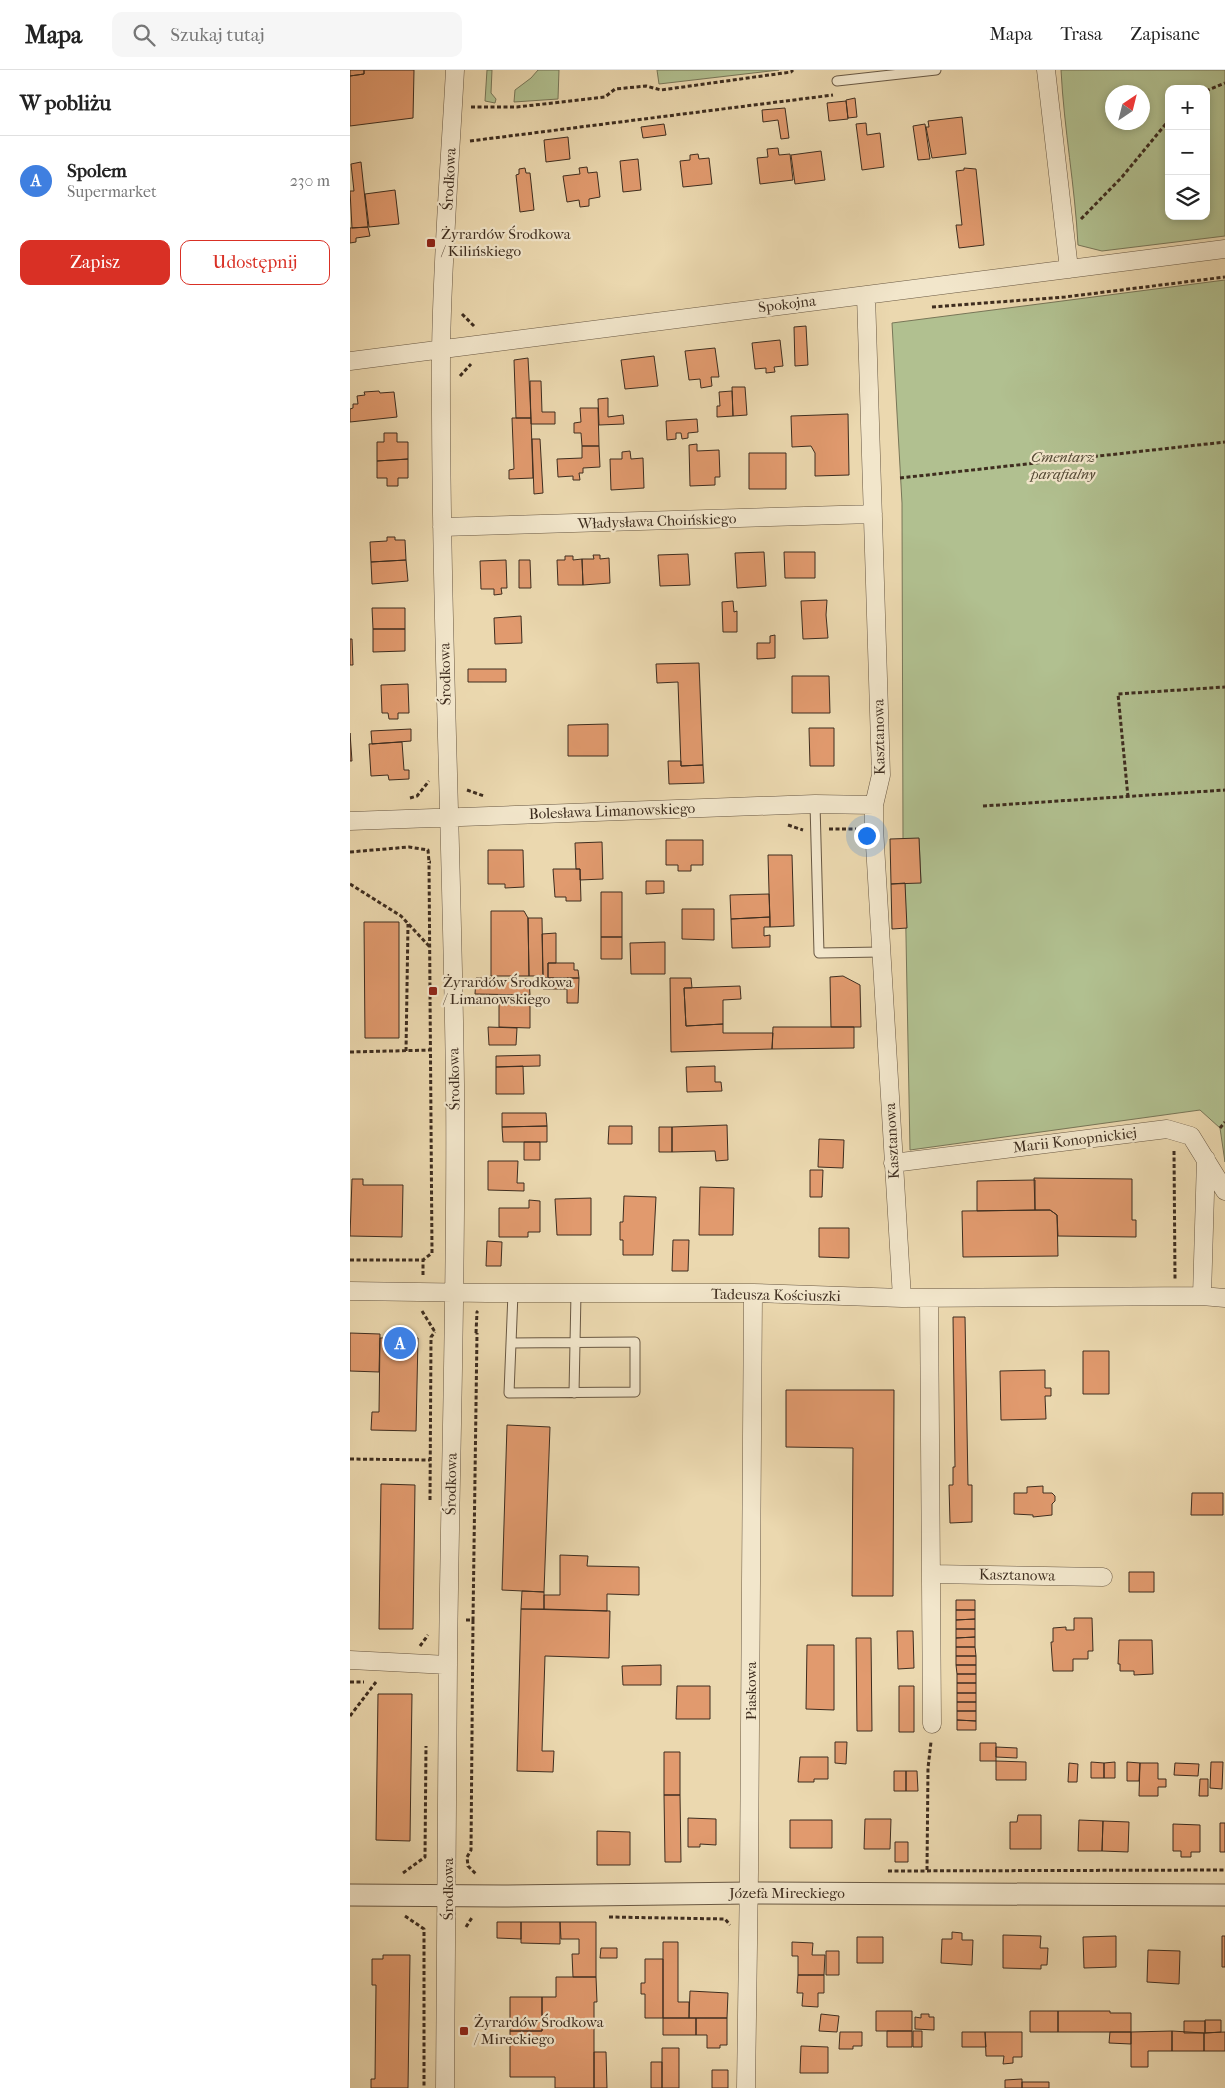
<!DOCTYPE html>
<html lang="pl">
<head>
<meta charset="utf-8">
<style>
  body { margin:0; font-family:"IM FELL French Canon",serif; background:#f6f6f6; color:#222 }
  .controls { position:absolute; right:15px; top:15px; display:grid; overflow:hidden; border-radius:10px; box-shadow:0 2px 8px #0003 }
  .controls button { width:45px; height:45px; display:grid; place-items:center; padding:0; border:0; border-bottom:1px solid #e0e0e0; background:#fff; color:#222; font:25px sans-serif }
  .compass { position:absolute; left:755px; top:15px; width:45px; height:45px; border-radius:50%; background:#fff; box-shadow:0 2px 8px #0003; rotate:35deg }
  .you { position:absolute; left:516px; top:765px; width:18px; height:18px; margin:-12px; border:4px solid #fff; border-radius:50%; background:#1a73e8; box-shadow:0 0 0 8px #1a73e833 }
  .badge { display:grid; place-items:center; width:32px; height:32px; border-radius:50%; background:#d93025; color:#fff; font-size:16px; font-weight:700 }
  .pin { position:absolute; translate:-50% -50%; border:2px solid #fff; box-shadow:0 1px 5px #0006 }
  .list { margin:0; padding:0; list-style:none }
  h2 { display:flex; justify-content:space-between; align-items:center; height:65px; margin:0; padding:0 20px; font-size:21px }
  h2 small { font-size:16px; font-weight:400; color:#767676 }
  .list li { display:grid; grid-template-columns:32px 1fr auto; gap:15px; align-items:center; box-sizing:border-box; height:90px; padding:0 20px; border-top:1px solid #e0e0e0 }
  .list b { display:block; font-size:19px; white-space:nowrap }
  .list p { margin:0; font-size:16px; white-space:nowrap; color:#767676 }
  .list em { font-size:16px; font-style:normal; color:#767676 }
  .actions { display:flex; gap:10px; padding:15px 20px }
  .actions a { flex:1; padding:11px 0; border:1px solid #d93025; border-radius:10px; text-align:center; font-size:18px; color:#d93025 }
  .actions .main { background:#d93025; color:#fff }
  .icon { flex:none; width:28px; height:28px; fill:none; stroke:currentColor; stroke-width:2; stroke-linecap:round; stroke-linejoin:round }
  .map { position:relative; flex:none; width:875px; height:2018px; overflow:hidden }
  header { display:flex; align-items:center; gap:30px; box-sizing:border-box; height:70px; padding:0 25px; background:#fff; border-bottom:1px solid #e0e0e0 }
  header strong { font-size:24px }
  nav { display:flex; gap:28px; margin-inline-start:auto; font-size:18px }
  .search { width:350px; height:45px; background:#f6f6f6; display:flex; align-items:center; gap:12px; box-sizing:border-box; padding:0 18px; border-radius:10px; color:#767676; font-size:19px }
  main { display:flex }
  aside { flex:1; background:#fff }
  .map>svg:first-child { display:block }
  .green { fill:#b1c090; stroke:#787658; fill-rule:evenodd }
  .building { fill:#e19a6e; stroke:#3e2d1f }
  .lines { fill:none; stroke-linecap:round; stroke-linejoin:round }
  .service-casing { stroke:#695843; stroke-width:11 }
  .minor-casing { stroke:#695843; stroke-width:19 }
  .tertiary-casing { stroke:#695843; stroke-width:23 }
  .path { stroke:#3e2d1f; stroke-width:3; stroke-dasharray:4 2.5; stroke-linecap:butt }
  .service { stroke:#f2e6cb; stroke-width:9 }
  .minor { stroke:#f2e6cb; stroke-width:18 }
  .tertiary { stroke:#f2e6cb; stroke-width:21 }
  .poi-dot { fill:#8f2418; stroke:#f2e6cb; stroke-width:2 }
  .labels { text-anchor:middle; stroke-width:4.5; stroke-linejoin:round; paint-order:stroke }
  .street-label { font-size:15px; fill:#3e2d1f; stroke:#f2e6cb }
  .poi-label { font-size:15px; fill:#3e2d1f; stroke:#f2e6cb; text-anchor:start }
  .park-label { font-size:15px; font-style:italic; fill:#554a36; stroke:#f2e6cb }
</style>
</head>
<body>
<header>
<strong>Mapa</strong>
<div class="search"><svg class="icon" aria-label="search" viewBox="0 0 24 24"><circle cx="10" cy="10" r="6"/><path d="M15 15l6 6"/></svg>Szukaj tutaj</div>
<nav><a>Mapa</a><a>Trasa</a><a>Zapisane</a></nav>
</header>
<main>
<aside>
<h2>W pobliżu<small></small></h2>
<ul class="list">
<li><span class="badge" style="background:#3f7fe0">A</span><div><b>Spolem</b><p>Supermarket</p></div><em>230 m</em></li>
</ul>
<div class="actions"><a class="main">Zapisz</a><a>Udostępnij</a></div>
</aside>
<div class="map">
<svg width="875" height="2018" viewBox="0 0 875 2018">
  <rect width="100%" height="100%" fill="#ebd8af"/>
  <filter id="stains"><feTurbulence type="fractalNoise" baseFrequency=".004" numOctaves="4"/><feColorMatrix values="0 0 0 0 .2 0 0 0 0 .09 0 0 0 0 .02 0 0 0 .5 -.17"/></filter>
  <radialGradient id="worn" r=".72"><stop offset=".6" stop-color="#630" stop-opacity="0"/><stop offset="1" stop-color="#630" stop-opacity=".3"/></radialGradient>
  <!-- green -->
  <path class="green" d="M137,0H142L141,23L146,29L145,33L135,31Z
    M188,0H209L208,29L164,32L165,20L181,8Z
    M307,0H429L309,14Z
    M711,0H875V166L752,181L728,175C725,116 714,59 711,0ZM819,19H856V146H819ZM762,22H792V52H762Z
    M875,210V1092L870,1058L850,1040L560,1080L555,813L571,812L569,769H553L552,433L542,253Z"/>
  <!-- building -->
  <path class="building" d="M0,0H14V4L0,6Z
    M14,0H64L63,48L0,56V6L14,4Z
    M505,28L507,47L498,48L496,30Z
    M496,31L498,49L479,51L477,33Z
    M435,38L439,68L431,69L428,50L413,52L412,40Z
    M612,47L616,84L582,88L576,57H579L578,51Z
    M516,53L517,65L530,63L534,97L512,100L506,54Z
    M314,54L316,65L293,68L291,57Z
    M575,54L580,89L568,90L563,56Z
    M218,67L220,89L196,92L194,70Z
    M428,78L429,85L440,84L443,110L410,114L407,88L418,87L417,79Z
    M471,81L475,110L445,114L441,85Z
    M348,84L349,89L359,88L362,114L333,117L330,91L340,90V85Z
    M288,89L291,120L273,122L270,91Z
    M11,92L18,157L2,158L0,121H4L1,94Z
    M237,97L238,103L247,102L250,127L239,129V136L230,137L229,130L217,132L213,106L230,104L229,98Z
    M175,98L176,103H180L184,140L170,142L166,105L169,104V99Z
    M614,98L626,99L634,175L609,178L606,155H612L606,101L614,100Z
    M45,120L49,154L19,157L15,124Z
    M18,157L20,166L6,168V172L0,173V158Z
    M456,256L458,295L445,296L444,257Z
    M430,270L433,296L424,297L425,302L416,303V298L405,299L402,273Z
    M365,278L369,307H361L362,316L351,318L350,309L339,310L335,281Z
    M304,286L308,316L275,319L271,290Z
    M178,288L181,348H166L164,290Z
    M180,311H191L192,342H205V354H181Z
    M382,317H395L397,345L383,346Z
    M29,321L30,323L44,322L47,347L0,352V339L3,338V334H8L7,326L15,325L14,322Z
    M382,321L383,346L367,347V336H370L369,322Z
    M258,328V347L273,345L274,354L249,355L248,329Z
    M230,338H248L249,376H232L231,363H224V353L231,352Z
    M498,344L499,405L465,406V383L461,376L442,377L441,346Z
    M162,348H181L183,408L159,409V400L164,399Z
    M347,349L348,362L338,363V368L332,369L331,363H326V369L317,370L316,351Z
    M34,363H47V372H58V389L27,391V372H34Z
    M182,369H190L193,423L184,424Z
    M347,374V381L369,380L370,407H365V415L340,416L339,375Z
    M232,376H249L250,397L233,398V403H229L230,410H223V406L208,407L207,389L232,388Z
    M280,381L281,389L293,388L294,418L261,420L260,389H272V382Z
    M399,383H436V419H399Z
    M58,389V408H48V416H37V408H27V391Z
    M37,467H45V470H55L56,490L21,492L20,472L37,471Z
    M414,482L416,516L387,518L385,483Z
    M434,482H465V508H435Z
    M338,484L340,515L310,516L308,485Z
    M243,485H250V489L259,488L260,513L233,515L232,489H244Z
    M215,486H223V490L232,489L233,515H208L207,490H215Z
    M56,490L58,511L22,514L21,492Z
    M156,490L157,518H151L152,524L144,525V519H131L130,491Z
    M169,490H180L181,518H169Z
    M477,530L476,545L478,568L453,569L451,531Z
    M383,531L384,542L387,541V562H373L372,532Z
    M22,538H55V559H23Z
    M171,546L172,573L145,574L144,548Z
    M23,559H55V581L23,582Z
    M425,565V588L407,589V573H420V566Z
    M0,569H2L3,595H0Z
    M349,593L353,695L331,696L328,612L307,613L306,594Z
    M118,599H156V612H118Z
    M442,606H479L480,643H442Z
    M58,614L59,643H48V649H39L38,643H32L31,615Z
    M258,654V686H218V655Z
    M459,658H484V696H460Z
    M61,659V671L22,674L21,661Z
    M0,663L2,691H0Z
    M52,672L54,700H59V709L39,710L38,705L21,706L19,674Z
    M318,691H331V696L353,695L354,713L319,714Z
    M569,768L571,813L541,814L540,769Z
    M316,770H353V795H341V801H328V795H316Z
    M252,772L253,809L230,810V799H226L225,773Z
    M138,780H173L174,817L155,818V814H138Z
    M418,785H442L444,856L420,857Z
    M203,799H230L231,831H216V827H205Z
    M296,811H314V823L296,824Z
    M555,813L557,858L542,859L541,814Z
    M251,822H272V867H251Z
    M419,824L420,847L381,849L380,825Z
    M332,839H364V870L332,869Z
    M141,841H174L178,848L179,906H141Z
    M420,847V857H414V866L420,865V877L382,878L381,849Z
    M178,848H192L193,906H179Z
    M14,852H49V968H15Z
    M206,863V893H198V908H193L192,864Z
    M251,867H272V889H251Z
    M315,872V904H281L280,873Z
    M198,893H224V900H228L229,908H198Z
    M493,906L510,915L511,957H481L480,907Z
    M126,908L179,909L180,925L125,924Z
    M193,908H229L228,933H217V919H193Z
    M320,908H341L342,918H334L336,956L373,954V963H423L422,979L321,982Z
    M390,916L391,929L373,930V954L336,956L334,918Z
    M149,925H180V958L149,957Z
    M138,957L167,958L166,975H139Z
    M423,957H504V978L422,979Z
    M190,985V996L146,997V986Z
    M173,996L174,1024H146V997Z
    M365,996V1012H371L372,1021L337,1022L336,997Z
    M152,1043H196L197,1056L152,1057Z
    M377,1055L378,1090L366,1091L365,1081L322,1082V1057Z
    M197,1056V1072H153L152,1057Z
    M259,1056H282V1074H258Z
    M309,1057H322V1082H309Z
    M469,1069L494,1070L493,1098L468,1097Z
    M174,1072H190V1090H174Z
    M138,1091H168L167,1113H174V1121L138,1120Z
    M460,1100H473L472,1127H460Z
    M684,1108L782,1109V1150H786V1167L708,1166L707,1145L700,1140H685Z
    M2,1109H13V1115H53L52,1167L0,1166Z
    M685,1110V1140L627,1141V1111Z
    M350,1117L384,1118L383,1165H349Z
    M274,1126L306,1127L303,1185H273V1170H270V1152H273Z
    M241,1128V1165H207L205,1129Z
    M179,1130L190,1131V1162H178V1167H149V1138H179Z
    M700,1140L707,1145L708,1186L613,1187L612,1141Z
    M469,1158H499V1188L469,1187Z
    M323,1170H339L338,1201H322Z
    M137,1171L152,1172L151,1196H136Z
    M603,1247H615L618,1415H622V1452L600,1453L599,1415H603V1397H605Z
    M0,1263L30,1264L29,1302L0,1301Z
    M30,1268H68L66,1361L21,1360L22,1342H29Z
    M733,1281H759V1324H733Z
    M695,1300V1318H701V1326H695L696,1349L651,1350L650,1301Z
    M436,1320H544L543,1526H502L503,1378L436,1377Z
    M157,1355L200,1357L194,1522L152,1520Z
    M31,1414L65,1415L63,1559H29Z
    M693,1416V1423H702L705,1426V1431L702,1434V1445L683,1447V1445L664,1444V1423H677V1417Z
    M842,1423H873V1445H841Z
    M210,1485L238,1486L237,1496L289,1497V1525L257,1524V1541L194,1539V1525H210Z
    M779,1502H804V1522H779Z
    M172,1521L194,1522V1539H171Z
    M606,1530H625V1540H606Z
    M171,1539L260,1541L259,1588L195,1586L192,1681H204L203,1702L167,1701Z
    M606,1540H625V1549L606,1550Z
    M724,1548H742L743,1581H738V1589H723V1601H703L701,1572H703V1558L716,1557V1560H724Z
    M625,1549V1559H606V1550Z
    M606,1559H625V1567L606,1568Z
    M547,1561H563L564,1598L548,1599Z
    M625,1567V1577H606V1568Z
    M506,1568H521L522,1661H507Z
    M769,1570H802L803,1604L784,1605V1601H770V1594H768Z
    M457,1575H484V1640L456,1639Z
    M606,1577H625L626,1586H606Z
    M606,1586H626V1595H606Z
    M311,1595V1615H273L272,1596Z
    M606,1595H626V1604H607Z
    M607,1604H626V1613H607Z
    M607,1613H626V1623H607Z
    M327,1616H360V1649H326Z
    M549,1616H564V1662H549Z
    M607,1623H626V1632H607Z
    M28,1624H62L60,1771L26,1770Z
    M607,1632H626V1641H607Z
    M607,1641H626V1651L607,1650Z
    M607,1650L626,1651V1660H607Z
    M485,1672H497L496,1694L485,1693Z
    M630,1673H646V1691H630Z
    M646,1677L667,1678V1688L646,1687Z
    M314,1682H330V1725H314Z
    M450,1687H478V1709H464V1712H448Z
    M646,1691L676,1692V1710H646Z
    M741,1692L754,1693V1708H741Z
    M765,1692V1708H754V1693Z
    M777,1692L790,1693L789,1711H777Z
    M861,1692H873L872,1719L860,1718Z
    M719,1693L728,1694L727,1712H718Z
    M790,1693H808V1709H816V1717H808V1726H789Z
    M825,1693L849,1694L848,1706L824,1705Z
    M544,1701H556V1721H544Z
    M556,1701H567L568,1721H556Z
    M850,1709H858V1726H849Z
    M314,1725H330L331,1792H315Z
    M668,1745H691V1779H660V1752H667Z
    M338,1748L366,1749V1775L350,1774V1777H338Z
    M515,1749H541L540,1779H514Z
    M440,1750H482V1778H440Z
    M729,1750L753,1751L752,1781H728Z
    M753,1751L779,1752L778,1782L752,1781Z
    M870,1753H875V1782H870Z
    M823,1754L850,1755V1782H841V1787H831V1781H823Z
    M247,1761L280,1762V1795H247Z
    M545,1772H558V1792H545Z
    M147,1852H171V1869L147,1868Z
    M171,1852H210V1874L171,1873Z
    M210,1852H246V1907H223L222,1884H229V1869H211Z
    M602,1862L612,1863V1870H623L622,1895L591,1893L592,1869H602Z
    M653,1865L691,1866L690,1878H698L697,1895H691V1899L653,1898Z
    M766,1866V1897L734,1898L733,1867Z
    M872,1866H875V1897H872Z
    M507,1867H533V1893H507Z
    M313,1872H328V1932H339V1948H313Z
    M442,1872L463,1873L462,1885H475L474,1905H448V1886H442Z
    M251,1878H267V1888H250Z
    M798,1880L830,1881L829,1914L797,1912Z
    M476,1881H489V1905H476Z
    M33,1885H60L58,2018H21V2009H25L26,1915H22V1889H33Z
    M295,1889H313V1948H295V1924H291V1913H295Z
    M448,1905H474V1923H468V1937L452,1936L453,1923H447Z
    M206,1907H246L247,1932H244V2018H205V2007H160V1961H192V1927H206Z
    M340,1921L378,1923L377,1948H339Z
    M160,1927H192V1961H160Z
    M526,1941H562V1961H526Z
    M680,1941H708V1962H680Z
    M708,1941H760V1943H781V1962H708Z
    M471,1944L489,1946L487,1962L469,1961Z
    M571,1944H579V1947H584V1960L565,1959V1947L571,1948Z
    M313,1948H346V1965H313Z
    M346,1948H377V1975H370V1978H357V1965H346Z
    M855,1950H871V1962L855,1963Z
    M834,1951H855V1963H834Z
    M537,1961H562V1977H537Z
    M563,1961H572V1977H563Z
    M822,1961L854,1963V1981H822Z
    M822,1961V1981H798V1997H781V1962Z
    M490,1962H512V1976H503V1979H489Z
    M612,1962H635L636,1977H612Z
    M635,1962H672V1987H663V1993L653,1994L654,1986H636Z
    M760,1962H781V1974L759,1973Z
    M875,1962V1981H854V1963Z
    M451,1976L478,1977V2003H450Z
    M312,1978H329V2018H312Z
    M244,1982H256L257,2018H244Z
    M301,1992H312V2018H301Z
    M362,2000H378V2018H362Z
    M672,2009V2018H655V2010Z
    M672,2012H699V2018H672Z"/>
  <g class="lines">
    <defs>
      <path id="service" d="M487,11L586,0
        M465,734L469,883L531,882
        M161,1273L285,1272V1322L159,1323L163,1223
        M224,1323L226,1223"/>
      <path id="minor" d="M696,0L719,199
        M516,225L531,705L524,735V758L552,1228
        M0,291L875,179
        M92,457L523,444
        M0,751L465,734L524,735
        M543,1093L817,1059L841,1066L875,1121
        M0,1221L137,1223H403L552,1228L852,1226L875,1228
        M852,1226L856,1089
        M579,1228L582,1654
        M581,1504L753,1507
        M0,1590L98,1595
        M95,2018C97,1876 96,1734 98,1592C100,1399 107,1207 105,1014C102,770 90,527 91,284C92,189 100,94 105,0
        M396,2018L399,1802L403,1223"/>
      <path id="tertiary" d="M0,1825L153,1826L399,1823L875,1825"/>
    </defs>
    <!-- service casing -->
    <use href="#service" class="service-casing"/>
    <!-- minor casing -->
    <use href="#minor" class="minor-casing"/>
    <!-- tertiary casing -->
    <use href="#tertiary" class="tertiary-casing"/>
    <!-- path -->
    <path class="path" d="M856,21L875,13
      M121,37H167L255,27L265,19L296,16L311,20L441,2L443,0
      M120,71L483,25
      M731,149L772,107L819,50
      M582,237L715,227L875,207
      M112,244L125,257
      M110,306L121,294
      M550,408L875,372
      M117,720L134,726
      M778,727L768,624L875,617
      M60,728L67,726L79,711
      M633,736L875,720
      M438,755L453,760
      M479,759H506
      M0,782L59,777L78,780L79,792H81
      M0,814L51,846L79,876
      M56,981L58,854
      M0,982L81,980
      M870,1058L875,1052
      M824,1081L825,1209
      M0,1190H73L82,1183L79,792
      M73,1205V1190
      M72,1241L85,1262
      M126,1263L127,1242L128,1241
      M0,1389L80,1390
      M80,1430L81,1267L85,1262
      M116,1550H123L127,1263
      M123,1550L121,1780L117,1787L118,1796L127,1805
      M70,1576L78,1565
      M0,1612H14
      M0,1646L26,1612
      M577,1800L578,1698L581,1672
      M538,1801L875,1800
      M53,1803L75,1787L76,1676
      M55,1846L74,1859V2018
      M259,1847L375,1849L380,1855
      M116,1857L123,1846"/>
    <!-- service -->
    <use href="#service" class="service"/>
    <!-- minor -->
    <use href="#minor" class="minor"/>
    <!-- tertiary -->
    <use href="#tertiary" class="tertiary"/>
  </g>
  <!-- markers -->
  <g class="poi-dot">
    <rect x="76" y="168" width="10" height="10" rx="2.5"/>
    <rect x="78" y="916" width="10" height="10" rx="2.5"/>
    <rect x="109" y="1956" width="10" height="10" rx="2.5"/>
  </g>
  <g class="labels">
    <!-- street labels -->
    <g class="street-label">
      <text transform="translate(99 109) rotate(-87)" y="5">Środkowa</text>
      <text transform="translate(437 234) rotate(-7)" y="5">Spokojna</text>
      <text transform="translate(307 451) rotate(-2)" y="5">Władysława Choińskiego</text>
      <text transform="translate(95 604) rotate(-91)" y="5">Środkowa</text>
      <text transform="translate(529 667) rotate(-91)" y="5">Kasztanowa</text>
      <text transform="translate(262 741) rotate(-2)" y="5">Bolesława Limanowskiego</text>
      <text transform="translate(104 1009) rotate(-91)" y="5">Środkowa</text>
      <text transform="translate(725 1070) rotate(-7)" y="5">Marii Konopnickiej</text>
      <text transform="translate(542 1071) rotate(-93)" y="5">Kasztanowa</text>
      <text transform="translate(426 1225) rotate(1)" y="5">Tadeusza Kościuszki</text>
      <text transform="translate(101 1414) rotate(-89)" y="5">Środkowa</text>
      <text transform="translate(667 1505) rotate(1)" y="5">Kasztanowa</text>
      <text transform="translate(401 1621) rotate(-90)" y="5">Piaskowa</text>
      <text transform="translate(98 1819) rotate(-90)" y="5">Środkowa</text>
      <text x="437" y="1828">Józefa Mireckiego</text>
    </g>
    <!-- poi labels -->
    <g class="poi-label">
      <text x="91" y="169">Żyrardów Środkowa<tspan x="91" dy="17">/ Kilińskiego</tspan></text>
      <text x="93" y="917">Żyrardów Środkowa<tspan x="93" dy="17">/ Limanowskiego</tspan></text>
      <text x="124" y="1957">Żyrardów Środkowa<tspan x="124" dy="17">/ Mireckiego</tspan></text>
    </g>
    <!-- park labels -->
    <g class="park-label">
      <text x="713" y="392">Cmentarz<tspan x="713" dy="17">parafialny</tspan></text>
    </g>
  </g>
  <rect width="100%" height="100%" filter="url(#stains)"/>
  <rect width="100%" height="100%" fill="url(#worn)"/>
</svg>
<div class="controls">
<button>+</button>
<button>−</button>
<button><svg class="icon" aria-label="layers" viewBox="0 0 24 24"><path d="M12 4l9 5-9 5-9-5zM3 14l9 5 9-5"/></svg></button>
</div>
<svg class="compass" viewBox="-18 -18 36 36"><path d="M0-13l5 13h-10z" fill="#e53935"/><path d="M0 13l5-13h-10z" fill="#767676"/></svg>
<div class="you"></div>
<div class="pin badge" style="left:50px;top:1273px;background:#3f7fe0">A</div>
</div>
</main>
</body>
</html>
